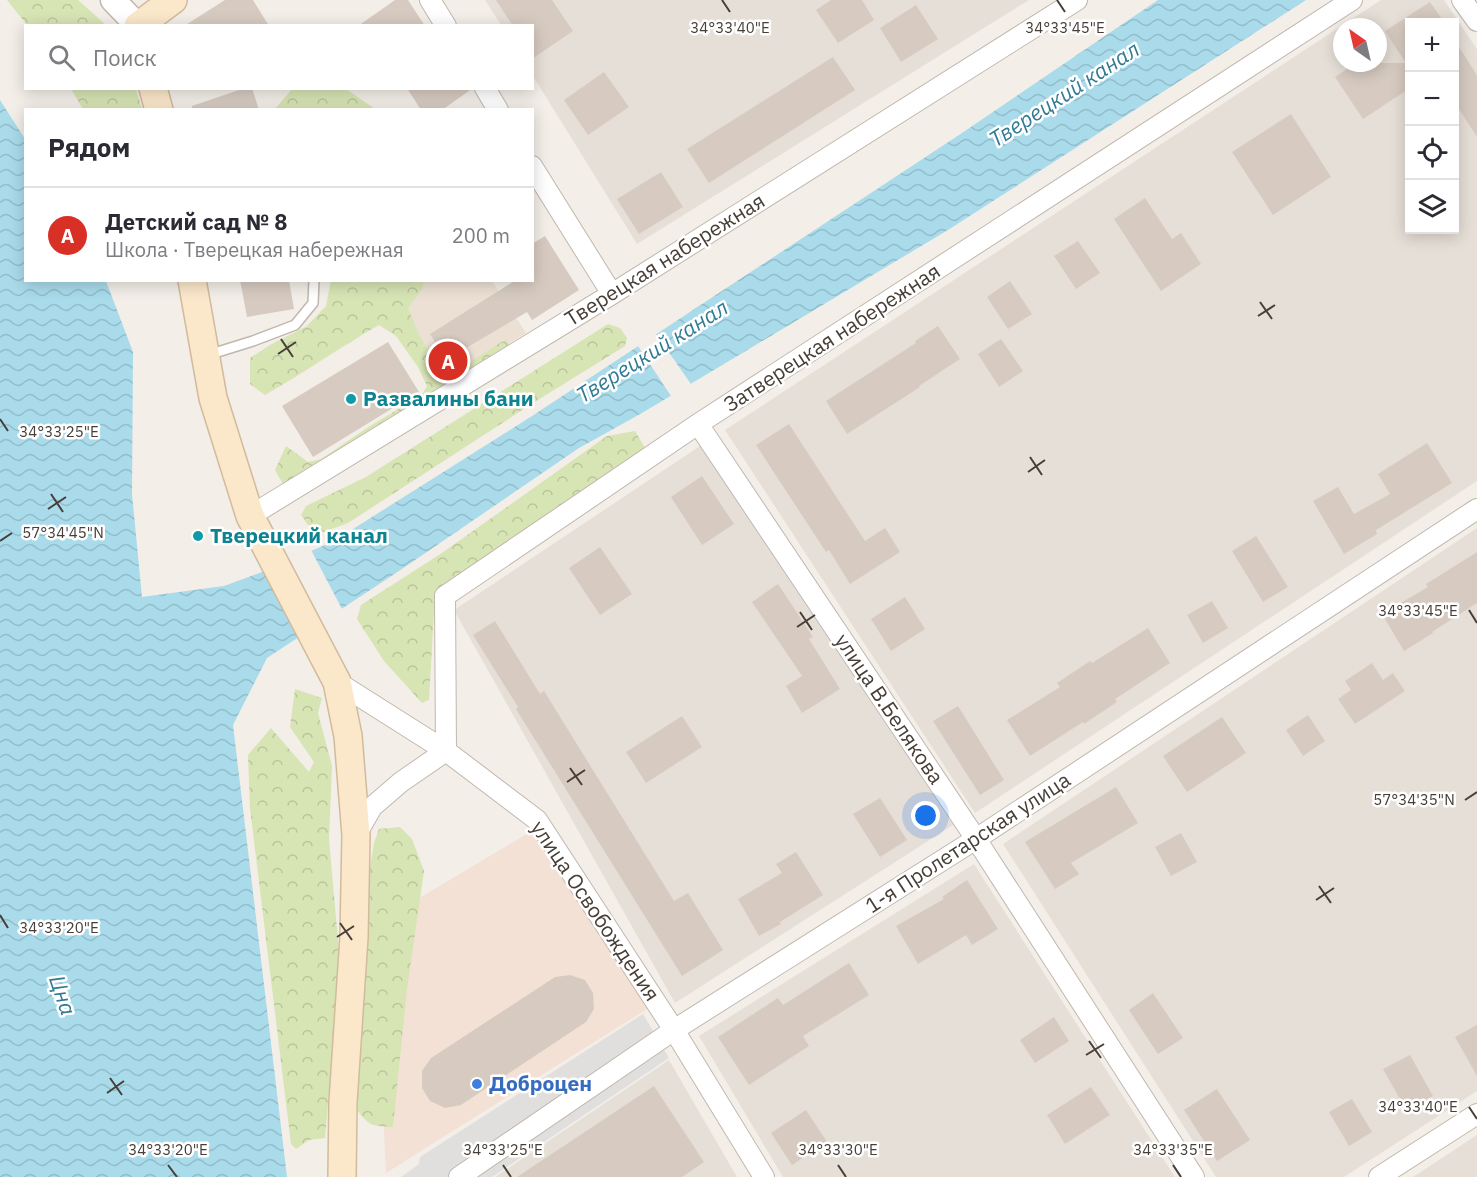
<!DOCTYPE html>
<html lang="ru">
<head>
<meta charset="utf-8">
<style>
  body { margin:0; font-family:"IBM Plex Sans",sans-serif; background:#f7f7f7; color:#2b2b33 }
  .controls { position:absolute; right:18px; top:18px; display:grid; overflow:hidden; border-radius:0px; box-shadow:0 3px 15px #0003 }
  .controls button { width:54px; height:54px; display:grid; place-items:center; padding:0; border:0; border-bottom:2px solid #e1e1e2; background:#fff; color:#2b2b33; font:30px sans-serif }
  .compass { position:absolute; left:1333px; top:18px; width:54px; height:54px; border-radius:50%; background:#fff; box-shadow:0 3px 15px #0003; rotate:326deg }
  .you { position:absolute; left:926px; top:816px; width:21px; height:21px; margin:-15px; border:4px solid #fff; border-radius:50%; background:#1a73e8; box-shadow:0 0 0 9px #1a73e833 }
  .badge { display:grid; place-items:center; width:39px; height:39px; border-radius:50%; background:#d93025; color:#fff; font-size:20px; font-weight:700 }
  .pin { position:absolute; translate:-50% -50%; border:3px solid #fff; box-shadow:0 2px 6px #0006 }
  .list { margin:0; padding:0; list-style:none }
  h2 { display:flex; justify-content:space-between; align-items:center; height:78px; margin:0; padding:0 24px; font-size:26px }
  h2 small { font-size:20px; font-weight:400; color:#7c7c81 }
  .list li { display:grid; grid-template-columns:39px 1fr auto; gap:18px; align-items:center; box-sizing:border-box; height:96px; padding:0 24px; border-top:2px solid #e1e1e2 }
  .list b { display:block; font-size:22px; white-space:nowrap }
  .list p { margin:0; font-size:20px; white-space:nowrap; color:#7c7c81 }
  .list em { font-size:20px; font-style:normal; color:#7c7c81 }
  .icon { flex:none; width:33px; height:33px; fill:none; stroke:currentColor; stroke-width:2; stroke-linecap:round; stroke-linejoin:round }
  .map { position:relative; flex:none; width:1477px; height:1177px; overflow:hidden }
  .search { position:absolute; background:#fff; box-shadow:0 3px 15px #0003; left:24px; top:24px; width:510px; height:66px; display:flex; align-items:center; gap:15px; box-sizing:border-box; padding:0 21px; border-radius:0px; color:#7c7c81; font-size:22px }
  .panel { position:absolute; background:#fff; box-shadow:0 3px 15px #0003; left:24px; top:108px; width:510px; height:174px; border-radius:0px }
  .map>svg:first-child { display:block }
  .residential { fill:#e6dfd7; fill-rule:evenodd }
  .commercial { fill:#f3e1d5 }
  .education { fill:#ebe0d3 }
  .forest { fill:url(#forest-crowns) }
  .parking { fill:#e1dfdd }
  .water { fill:url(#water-waves) }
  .pier { fill:#f3eee8 }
  .building { fill:#d7cbc1 }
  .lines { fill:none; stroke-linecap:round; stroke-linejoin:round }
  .service-casing { stroke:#c1b7ae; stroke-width:12 }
  .minor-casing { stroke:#c1b7ae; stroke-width:22 }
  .tertiary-casing { stroke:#c1b7ae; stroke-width:27 }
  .secondary-casing { stroke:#d2bb9d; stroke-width:30 }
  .service { stroke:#fff; stroke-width:9 }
  .minor { stroke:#fff; stroke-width:20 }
  .tertiary { stroke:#fff; stroke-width:24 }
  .secondary { stroke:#fbe7ca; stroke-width:27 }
  .ticks { fill:none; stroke:#463e37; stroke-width:2 }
  .culture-dot { fill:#0f9aa8; stroke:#fff; stroke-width:2 }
  .shop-dot { fill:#3f7fe0; stroke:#fff; stroke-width:2 }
  .labels { text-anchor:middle; stroke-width:5; stroke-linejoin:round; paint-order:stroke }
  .street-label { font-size:21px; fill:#463e37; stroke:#fff }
  .culture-label { font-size:21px; font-weight:bold; fill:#0d838f; stroke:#fff; text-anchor:start }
  .shop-label { font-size:21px; font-weight:bold; fill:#366cbe; stroke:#fff; text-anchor:start }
  .water-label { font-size:22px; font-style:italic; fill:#327a93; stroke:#fff }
  .ticks-label { font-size:15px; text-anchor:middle; fill:#463e37; stroke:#fff; stroke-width:5; stroke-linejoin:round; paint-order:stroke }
</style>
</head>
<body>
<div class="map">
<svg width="1477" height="1177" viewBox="0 0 1477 1177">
  <defs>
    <pattern id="forest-crowns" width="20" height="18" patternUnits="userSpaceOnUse" patternTransform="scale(1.5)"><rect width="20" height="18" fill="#d7e4b4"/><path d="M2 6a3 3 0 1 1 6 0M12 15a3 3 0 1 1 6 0" fill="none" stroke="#bac59b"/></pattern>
    <pattern id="water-waves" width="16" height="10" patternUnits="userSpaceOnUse" patternTransform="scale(1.5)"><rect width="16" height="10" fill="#a9dbeb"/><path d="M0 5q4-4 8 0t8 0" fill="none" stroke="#93bdca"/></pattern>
  </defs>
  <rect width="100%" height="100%" fill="#f3eee8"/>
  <!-- residential -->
  <path class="residential" d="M485,0H1029L637,244L533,76L532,26L501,25Z
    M1381,0H1444L1477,49V481L975,813L725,430ZM1410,22H1454V230H1410ZM1342,27H1378V63H1342Z
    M700,446L953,825L675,1003L454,610Z
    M1477,528V1091L1344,1177H1216L1003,844Z
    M974,864L1175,1177H783L699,1036Z
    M669,1060L737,1177H495Z
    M1477,1135V1177H1413Z"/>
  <!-- commercial -->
  <path class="commercial" d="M537,828L647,1009L386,1173L374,925Z"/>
  <!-- education -->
  <path class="education" d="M379,281H492L526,333L433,390Z"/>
  <!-- forest -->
  <path class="forest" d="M7,0H78L106,25H27Z
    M293,88L346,89L375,109H275Z
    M71,89H136L142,109H83Z
    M331,280L423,281V288L408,308L419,335L433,358L443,372L451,375L498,344L506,340L512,347L283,484L275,470L286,446L308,462L321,459L370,426L422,395L427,386L418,367L396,336L379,325C340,347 304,373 265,395L250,384V358L270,345L307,326L326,306Z
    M608,324L620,328L627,338L625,346L533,403L348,523L315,535L301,515L306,506L366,477Z
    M635,431L645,448L595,482L500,550L444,586L434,611L429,700L422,703L384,661L357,619L361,605L442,553L607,436Z
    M295,689L322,698L318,713L332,766L329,839L340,963L325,1138L309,1140L296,1149L291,1144L250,808L248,755L271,728L309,772L314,762L290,727Z
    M400,827L412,839L424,871L407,989L393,1127C368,1126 369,1125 354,1106L365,898L374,843L379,829Z"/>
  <!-- parking -->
  <path class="parking" d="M643,1014L669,1058L492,1177H401L419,1164L420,1157Z"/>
  <!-- water -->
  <path class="water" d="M1158,0H1306L948,230L642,413L579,448L399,571L267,658L233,725L287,1177H0V100L25,139L26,280L106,281L133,352L132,494L142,597L224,586L270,569L334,541L532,416L959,135Z"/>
  <!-- pier -->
  <path class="pier" d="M654,331L693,387L673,399L636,343Z
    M310,548L343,611L307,635L274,564Z"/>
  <!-- building -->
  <path class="building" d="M225,0H253L269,26H184Z
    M395,0H408L425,26H358Z
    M496,0H552L573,31L532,59V26H513Z
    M831,0H862L874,20L838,43L816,10Z
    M1430,2L1444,22H1410V88L1363,119L1335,77L1356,63H1406L1385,31Z
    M916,5L938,39L901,62L880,28Z
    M1455,41L1477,75V137L1455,103Z
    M833,57L855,90L709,183L687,149Z
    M604,72L629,107L588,135L564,100Z
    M245,88H252L259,110H192V106Z
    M407,88H473L442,110H421Z
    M1291,114L1331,177L1273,215L1232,152Z
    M661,172L683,207L639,234L617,199Z
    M1145,198L1172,239L1181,233L1201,264L1161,291L1114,219Z
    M545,236L579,290L532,320L527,312L446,360L430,334L516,280H532V244Z
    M1078,241L1100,273L1076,289L1054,256Z
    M240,280H289L294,309L247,317Z
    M1010,281L1032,314L1008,329L987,297Z
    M938,326L960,359L919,386L920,387L847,434L826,401L916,343L915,341Z
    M1001,339L1023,371L999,387L978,354Z
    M388,342L419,392L313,457L282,406Z
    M789,424L865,541L885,528L900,552L850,584L829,550L826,552L756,445Z
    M1427,443L1452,483L1376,530L1377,534L1344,554L1313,501L1338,487L1354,514L1390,494L1378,474Z
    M702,476L734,524L702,545L671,497Z
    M1256,536L1288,587L1263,602L1232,551Z
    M600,547L632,594L600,615L569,568Z
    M1477,552V603L1432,632L1433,633L1404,651L1382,614L1428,587L1426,584Z
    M778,584L813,637L809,639L840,689L802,713L786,686L802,676L752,602Z
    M905,597L925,629L891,651L871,619Z
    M1212,601L1228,628L1203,643L1187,615Z
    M495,621L540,694L544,691L674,901L688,893L723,950L682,976L516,709L518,707L473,635Z
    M1148,628L1170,663L1115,699L1117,702L1084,724L1083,722L1030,756L1007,720L1060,687L1057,683L1090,661L1092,663Z
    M1372,663L1383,680L1393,673L1405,691L1355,724L1338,699L1351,690L1345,681Z
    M958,706L1004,780L980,795L933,721Z
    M1308,715L1325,741L1303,756L1286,730Z
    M682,716L702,747L646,783L626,752Z
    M1222,717L1246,753L1187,792L1163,756Z
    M1116,787L1138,823L1071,863L1079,874L1055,889L1025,842Z
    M880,798L907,840L880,857L853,814Z
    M1181,833L1197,862L1171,876L1155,847Z
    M796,852L823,895L780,922L781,924L759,936L738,899L782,873L776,864Z
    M967,880L998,929L972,945L966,935L918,964L896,926L944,899L942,897Z
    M849,963L869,995L803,1036L809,1046L749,1085L718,1037L778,998L783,1005Z
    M570,975L585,980L593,993L594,1009L586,1022L461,1105L445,1108L430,1101L422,1088V1071L431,1058L555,977Z
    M1153,993L1183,1038L1158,1054L1129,1010Z
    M1054,1017L1069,1041L1035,1063L1020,1040Z
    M1477,1025V1076L1455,1037Z
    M1410,1055L1433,1096L1406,1110L1383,1069Z
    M654,1086L704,1162L682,1177H517Z
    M1091,1087L1110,1115L1065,1144L1047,1115Z
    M1217,1089L1250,1140L1217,1161L1184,1110Z
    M1352,1099L1372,1132L1349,1146L1329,1112Z
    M806,1110L827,1142L792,1165L771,1133Z"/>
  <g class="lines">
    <defs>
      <path id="service" d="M208,355L253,341L295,325L313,303L314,280"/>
      <path id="minor" d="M430,0L446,26
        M1462,0L1477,21
        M485,88L498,110
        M532,166L612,294
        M698,424L976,839L1194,1177
        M250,516L612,294L1077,0
        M337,682L446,751L537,820L674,1030L764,1177
        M356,835L372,807L401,782L446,751L445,596L698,424L1352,0
        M459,1177L674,1030L976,839L1477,509
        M1379,1177L1477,1114"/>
      <path id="tertiary" d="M113,0L137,25"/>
      <path id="secondary" d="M138,26L173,0
        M153,88L159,110
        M192,280L213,398L250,516L337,682L348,736L356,835L354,937L343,1102L342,1177"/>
    </defs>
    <!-- service casing -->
    <use href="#service" class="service-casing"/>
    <!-- minor casing -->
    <use href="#minor" class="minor-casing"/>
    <!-- tertiary casing -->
    <use href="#tertiary" class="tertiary-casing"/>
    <!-- secondary casing -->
    <use href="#secondary" class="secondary-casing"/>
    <!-- service -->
    <use href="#service" class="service"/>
    <!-- minor -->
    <use href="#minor" class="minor"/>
    <!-- tertiary -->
    <use href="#tertiary" class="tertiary"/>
    <!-- secondary -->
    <use href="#secondary" class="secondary"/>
  </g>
  <!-- ticks -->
  <path class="ticks" d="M722,0L730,12M1057,0L1065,12M1260,302L1272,319M1258,316L1275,305M281,339L293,357M278,354L296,342M0,419L8,431M1030,457L1042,475M1028,472L1045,460M51,494L63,512M48,509L66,497M0,541L12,533M1469,610L1477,623M800,612L812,630M797,627L815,615M570,768L582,785M567,782L585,770M1465,800L1477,792M1319,886L1331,903M1316,900L1334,888M0,915L8,928M340,923L352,940M337,937L354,926M1089,1041L1101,1058M1086,1055L1104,1044M110,1078L122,1095M107,1093L124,1081M1469,1107L1477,1119M168,1165L177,1177M503,1165L511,1177M838,1165L846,1177M1173,1165L1181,1177"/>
  <!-- markers -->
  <g class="culture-dot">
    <circle cx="351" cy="399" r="6"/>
    <circle cx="198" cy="536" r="6"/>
  </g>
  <circle class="shop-dot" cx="477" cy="1084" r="6"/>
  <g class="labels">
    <!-- street labels -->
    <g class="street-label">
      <text transform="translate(665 260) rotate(-32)" y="7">Тверецкая набережная</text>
      <text transform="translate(832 338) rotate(-33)" y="7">Затверецкая набережная</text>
      <text transform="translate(889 709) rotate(56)" y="7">улица В.Белякова</text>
      <text transform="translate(968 843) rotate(-33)" y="7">1-я Пролетарская улица</text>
      <text transform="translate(595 911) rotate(56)" y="7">улица Освобождения</text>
    </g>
    <!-- culture labels -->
    <g class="culture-label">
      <text x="363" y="406">Развалины бани</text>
      <text x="210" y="543">Тверецкий канал</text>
    </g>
    <!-- shop labels -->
    <g class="shop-label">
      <text x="489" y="1091">Доброцен</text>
    </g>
    <!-- water labels -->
    <g class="water-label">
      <text transform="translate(1064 94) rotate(-33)" y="8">Тверецкий канал</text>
      <text transform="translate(652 351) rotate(-32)" y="8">Тверецкий канал</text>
      <text transform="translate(63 995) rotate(71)" y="8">Цна</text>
    </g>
  </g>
  <g class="ticks-label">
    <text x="730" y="33">34°33'40"E</text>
    <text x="1065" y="33">34°33'45"E</text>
    <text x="59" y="437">34°33'25"E</text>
    <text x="63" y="538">57°34'45"N</text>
    <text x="1418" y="616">34°33'45"E</text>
    <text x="1414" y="805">57°34'35"N</text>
    <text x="59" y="933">34°33'20"E</text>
    <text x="1418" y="1112">34°33'40"E</text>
    <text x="168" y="1155">34°33'20"E</text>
    <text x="503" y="1155">34°33'25"E</text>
    <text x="838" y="1155">34°33'30"E</text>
    <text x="1173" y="1155">34°33'35"E</text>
  </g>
</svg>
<div class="controls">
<button>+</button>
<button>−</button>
<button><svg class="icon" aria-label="locate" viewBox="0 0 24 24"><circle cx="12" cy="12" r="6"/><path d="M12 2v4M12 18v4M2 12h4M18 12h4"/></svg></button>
<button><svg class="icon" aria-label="layers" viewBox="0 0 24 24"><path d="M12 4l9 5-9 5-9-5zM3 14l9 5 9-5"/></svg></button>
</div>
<svg class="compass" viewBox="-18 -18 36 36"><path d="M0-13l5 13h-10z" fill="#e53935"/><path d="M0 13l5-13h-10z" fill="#7c7c81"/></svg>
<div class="you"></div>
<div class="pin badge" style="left:448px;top:361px">A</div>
<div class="search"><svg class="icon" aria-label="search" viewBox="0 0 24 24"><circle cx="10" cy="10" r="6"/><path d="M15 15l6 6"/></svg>Поиск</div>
<section class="panel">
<h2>Рядом<small></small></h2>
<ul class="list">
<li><span class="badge">A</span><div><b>Детский сад № 8</b><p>Школа · Тверецкая набережная</p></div><em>200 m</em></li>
</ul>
</section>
</div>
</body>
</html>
